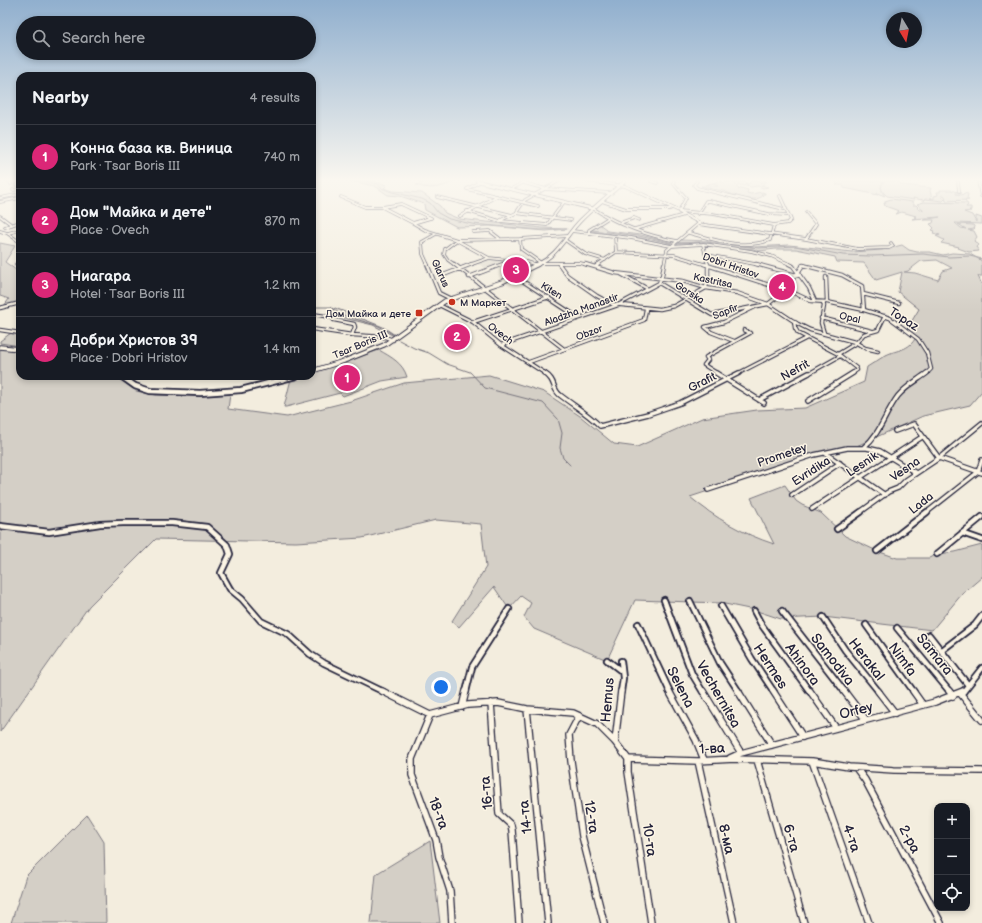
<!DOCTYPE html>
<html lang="en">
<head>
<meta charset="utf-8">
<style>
  body { margin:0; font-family:"Balsamiq Sans",sans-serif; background:#20242c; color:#f1f3f6 }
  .controls { position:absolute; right:12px; bottom:12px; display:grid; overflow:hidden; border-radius:8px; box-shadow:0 2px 6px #0003 }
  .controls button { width:36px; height:36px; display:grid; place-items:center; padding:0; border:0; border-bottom:1px solid #363941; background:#171b24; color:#f1f3f6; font:20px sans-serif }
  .compass { position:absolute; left:886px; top:12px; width:36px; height:36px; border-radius:50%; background:#171b24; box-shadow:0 2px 6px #0003; rotate:170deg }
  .you { position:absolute; left:441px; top:687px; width:14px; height:14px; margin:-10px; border:3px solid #fff; border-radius:50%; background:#1a73e8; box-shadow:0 0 0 6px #1a73e833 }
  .badge { display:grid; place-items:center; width:26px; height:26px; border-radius:50%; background:#db2777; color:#fff; font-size:13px; font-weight:700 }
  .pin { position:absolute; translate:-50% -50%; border:2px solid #fff; box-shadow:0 1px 4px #0006 }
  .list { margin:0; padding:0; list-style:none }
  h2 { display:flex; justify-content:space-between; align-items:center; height:52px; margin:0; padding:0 16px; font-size:17px }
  h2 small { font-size:13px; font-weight:400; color:#9ea1a6 }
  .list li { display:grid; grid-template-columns:26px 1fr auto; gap:12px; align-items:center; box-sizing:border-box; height:64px; padding:0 16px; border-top:1px solid #363941 }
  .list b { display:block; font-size:15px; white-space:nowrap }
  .list p { margin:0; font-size:13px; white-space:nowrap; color:#9ea1a6 }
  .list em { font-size:13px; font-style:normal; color:#9ea1a6 }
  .icon { flex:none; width:22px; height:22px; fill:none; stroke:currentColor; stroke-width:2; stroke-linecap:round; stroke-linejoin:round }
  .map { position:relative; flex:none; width:982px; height:923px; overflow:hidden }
  .search { position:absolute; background:#171b24; box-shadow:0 2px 6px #0003; left:16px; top:16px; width:300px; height:44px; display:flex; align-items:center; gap:10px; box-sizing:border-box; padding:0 14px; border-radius:22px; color:#9ea1a6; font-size:15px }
  .panel { position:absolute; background:#171b24; box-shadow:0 2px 6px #0003; left:16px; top:72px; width:300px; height:308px; border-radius:12px }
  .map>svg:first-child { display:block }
  .built { fill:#e3ded2 }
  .green { fill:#d4cfc6; stroke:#7b7880; fill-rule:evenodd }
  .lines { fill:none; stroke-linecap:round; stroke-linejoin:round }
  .stream { stroke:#75727b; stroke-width:1 }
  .street-far4-casing { stroke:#22223b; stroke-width:3.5 }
  .street-far3-casing { stroke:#22223b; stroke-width:4.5 }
  .street-far2-casing { stroke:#22223b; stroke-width:6 }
  .street-far1-casing { stroke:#22223b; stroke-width:8 }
  .street-casing { stroke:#22223b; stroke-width:8 }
  .secondary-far2-casing { stroke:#22223b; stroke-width:4 }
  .secondary-far1-casing { stroke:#22223b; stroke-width:5.5 }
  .secondary-casing { stroke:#22223b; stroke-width:8 }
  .street-far4 { stroke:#fcf5e5; stroke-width:2 }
  .street-far3 { stroke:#fcf5e5; stroke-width:2.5 }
  .street-far2 { stroke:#fcf5e5; stroke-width:3.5 }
  .street-far1 { stroke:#fcf5e5; stroke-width:4.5 }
  .street { stroke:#fcf5e5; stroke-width:5.5 }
  .secondary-far2 { stroke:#fcf5e5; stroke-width:2.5 }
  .secondary-far1 { stroke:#fcf5e5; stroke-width:3.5 }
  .secondary { stroke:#fcf5e5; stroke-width:4.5 }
  .poi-dot { fill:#c8321e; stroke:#fcf5e5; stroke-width:1.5 }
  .labels { text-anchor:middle; stroke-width:3; stroke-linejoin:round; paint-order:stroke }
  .far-street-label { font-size:10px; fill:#22223b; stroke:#fcf5e5 }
  .far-poi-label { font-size:10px; fill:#22223b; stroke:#fcf5e5; text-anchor:start }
  .street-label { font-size:12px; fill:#22223b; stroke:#fcf5e5 }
  .near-street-label { font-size:14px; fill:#22223b; stroke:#fcf5e5 }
</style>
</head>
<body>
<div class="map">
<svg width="982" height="923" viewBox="0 0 982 923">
  <rect width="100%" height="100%" fill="#f3edde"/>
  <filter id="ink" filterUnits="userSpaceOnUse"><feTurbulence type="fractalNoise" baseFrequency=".025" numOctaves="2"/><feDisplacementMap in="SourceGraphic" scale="8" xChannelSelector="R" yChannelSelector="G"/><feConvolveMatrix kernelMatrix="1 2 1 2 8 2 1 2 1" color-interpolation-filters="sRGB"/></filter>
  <g filter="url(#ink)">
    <!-- built -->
    <path class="built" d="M490,258L508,261L498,267L489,270L477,263Z"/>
    <!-- green -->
    <path class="green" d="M351,181H373L387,185L384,188L393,191L422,193L440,206L445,213L459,219L542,228L567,229L546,231L490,226L457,227L425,210L424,204L400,196L388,195L375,186Z
      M426,181H455C441,188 430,190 416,185Z
      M720,181L724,183C729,180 740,181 747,183L745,184L748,186L746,184H749L751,181H760L761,183L762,181H766L767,182H764L763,185H761L768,187L763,188L758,186L751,187L735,184L739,190L741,188L748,190L747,193L751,194L762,192L765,193V194H761L763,196C751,204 735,195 723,191C716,189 708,189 701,186H718L715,185V183L705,185Z
      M834,181H883C880,187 881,191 885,196L877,193L878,195L844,188L843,185H836L838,184Z
      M884,181H897L902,185L931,188L930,191L932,198H929L934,199V196L938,195L937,192H940V190H951L962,193H956V194L962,195L964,193L968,194L967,199L965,200H969L946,201L945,196L943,195L941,196L945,199L943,201L925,199L924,201L921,199L922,200L913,198L914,200L887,196L883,192L881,187Z
      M891,199L913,202V205H916L918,207L917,208L924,210L917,204L924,202L967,203L968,205L966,207H971V210H969L971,211L964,212L972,215L976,222V216L982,218V224L955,223L961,228L966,229L958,224L973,225L975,228L974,229L968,230L974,231L977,237L974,241L979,245L976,247L979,251L969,252L958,248L959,247L941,243L944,240L936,236L940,235L933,233L935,231L932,230L934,228L930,224L933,223L934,220H923L940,217L912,219L916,218L914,217L916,216L902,212L895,214L899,211L885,206L884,203H886L885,201Z
      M599,224L606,229L607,231L641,235L673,243L668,244L640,238L591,231Z
      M715,239L732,244L754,247L789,245L852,252L882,250L902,245L909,250L917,252H930L943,255L952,253L970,254L982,261V276H978L982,285V391L970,405L923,416L852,448L809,456L796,462L690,497C715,518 743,534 774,544L751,498L785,485L796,501L802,505L821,513L845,536L877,551L897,558H929L937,554L955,552L982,545V577L962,594L932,630L823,617L781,619L754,610L720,603L635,600L607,660L534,629L524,617L531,603L521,596L509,609L494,587L459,627L452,621L486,567L481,524L436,520L362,538L296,542L156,539L89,606L0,732V348L20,350V376H116L136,391L156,395L196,396L230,394L228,409L287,417L351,401L404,383L489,375L544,392L580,416L614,444L637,447L702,418L757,410L805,408L864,382L867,367C873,363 880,359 886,355C898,349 909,351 916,337L907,329L919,309L898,292L902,272L876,280L864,263L837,262L835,257L796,249H776L759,251L753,249L721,246L705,242L677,243L680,240L711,241ZM937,260L952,268L943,271L938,280L915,273L904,272L908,271L921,261Z
      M0,243L15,246L5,262L20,273V302L4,306L9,299L0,296Z
      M335,308L383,327L395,335L394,336L373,325L328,314Z
      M11,333L20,334V346L0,343V341Z
      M379,350C391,357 403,363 407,377L382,381L343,396L340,393L286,407H284L291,379L303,376H312V373Z
      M87,815L104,842L106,923H11L26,876Z
      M430,841L440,923H371L376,874Z"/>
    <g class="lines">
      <!-- stream -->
      <path class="stream" d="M366,181L378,184L381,188L392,192L422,199L430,203L438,213L449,219L472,224L541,230L567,229
        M592,230L639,236L670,243
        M677,243L706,242L759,248L795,246L843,255L871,256L923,254L949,257L970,256L982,259
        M312,307H331L339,314L379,326L394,335
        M399,340L414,348L429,353L447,364L470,372L485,388L543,403L558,419L562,433L560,448L563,458L570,465"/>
      <defs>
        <path id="street-far4" d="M9,181L11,184
          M585,181L625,186L679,211L713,214L774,225
          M651,181L657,183
          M674,181L673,183L686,198L679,211
          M697,181L694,185L697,188L784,209
          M958,181L959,191
          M978,181L981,196
          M524,183L546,189L609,193
          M16,185L20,184
          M467,189L538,206
          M467,189L481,181
          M511,189L526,181
          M13,190L20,189
          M341,197L365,207H382L401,204L431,218
          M437,197L512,215
          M0,198L16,195
          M602,201L626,209H670
          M0,202L20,198
          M382,207L413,223L430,218
          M594,209C619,225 648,236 677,241
          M467,211L500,221L547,225L564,202
          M679,212L700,223L698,224
          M806,212L816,224L806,239
          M516,213L571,220
          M698,214L706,201H709L769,214L787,215
          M0,216L12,225
          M460,216L497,196
          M501,220L516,213L525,200L559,181
          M413,223L425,230L457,240L520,239L568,236
          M620,223L634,218L639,220
          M698,224L806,239L858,249L889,248L893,246L891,243
          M5,227L20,222
          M635,229L684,215
          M0,231L7,233L20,242
          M572,231L631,238L671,246L703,244L751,251L771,256L792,265
          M473,232L490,231L499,238
          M8,233L20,230
          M589,233V230L608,218
          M689,233C716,240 742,250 770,240L774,225L788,223L791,220L780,196
          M615,236L616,252
          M520,239L521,249L541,263H580L588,265
          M565,240L585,254L605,260
          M458,241L489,258L527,262L537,265
          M703,244L708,265
          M616,252L674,255L707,265
          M707,255L760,265
          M558,263L560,265
          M16,264L18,265
          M428,265L423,254L422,242L436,234
          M455,265L448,260L444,254L445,249L457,240
          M469,265L489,258
          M502,265L511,260
          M597,265L616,252
          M664,265L667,250L698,224
          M802,265H805"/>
        <path id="street-far3" d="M17,264L20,267
          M427,264L439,293L451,299
          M454,264L564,349
          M535,264L537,265
          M559,264L567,275L597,296L612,304L660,309L674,306L706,288L708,277V264
          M585,264L615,273L683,281L706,288L737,293L768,304L798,324L810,330L855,342L865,348L878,351
          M704,264L794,293L811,301L827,302L864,310L890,318L918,339L927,353L931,369L926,374
          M756,264L800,276L799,271L803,265L842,275L862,286L864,310
          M789,264L793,266L809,288L815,301
          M595,267L599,264
          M621,274L648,289
          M441,276L472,264
          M515,276L579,318
          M469,277L503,264
          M826,277L827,302
          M659,283L712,315L768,304L785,291L796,274
          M863,294L899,303
          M823,302L824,306L821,323L824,333
          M439,305L473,322L501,345L546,374
          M0,308L20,303
          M312,314L332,317L334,320L354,324L355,327L352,335L385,337L393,340
          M821,318L872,331
          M794,321L795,328L798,333L838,354L856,368L857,370L851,374
          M473,322L549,297
          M312,329L352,335
          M0,330L20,333
          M734,341L711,332L705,327L724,322L755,307
          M501,345L618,305L659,283L662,276L664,264
          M838,354L856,343L864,334L878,330L885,316
          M529,362L644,320L646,309
          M718,374L704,365L708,360L706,357L750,333L744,330
          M737,374L807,338
          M808,374L840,356"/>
        <path id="street-far2" d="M544,373C556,380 552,389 560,395C574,406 587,413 600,426L648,414L680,403L739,373
          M716,373L764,403
          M274,376L282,380
          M759,400L809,373
          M808,401L853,373
          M895,431L914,424L939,458L982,473
          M864,447C881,433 885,413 898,396C906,386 918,380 927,373
          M825,453L885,495
          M708,490L814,455L847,448H867L880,451L916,473
          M792,495L840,463
          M812,509L922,437
          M859,513L888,492L898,488L906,480L939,458L982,423
          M926,513L978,472L982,460"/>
        <path id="street-far1" d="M0,526L49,532L100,524L123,523H172L207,527L227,545L230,554L221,573L230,589L242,599L261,621L288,634L310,654L324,663L384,692
          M837,529L861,512
          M962,533L982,540
          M877,551L927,512
          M937,554L982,517
          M664,600L692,674L703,692
          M690,601L720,663L739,692
          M721,606L752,659L774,692
          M754,611L761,624L810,692
          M782,611L845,692
          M823,617L845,650L879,692
          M638,624L670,692
          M866,625L914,692
          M897,628L950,692
          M929,635L968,685
          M941,651L975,625L982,616
          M607,660L620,670
          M621,661L623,678L621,692
          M466,692L472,667L509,609
          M963,692L982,668"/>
        <path id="street" d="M382,691L430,715L468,705L498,703L527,709L573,713L597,724L615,742L628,759
          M669,691L696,740L704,760
          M703,691L741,753
          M738,691L772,745
          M773,691L803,737
          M810,691L836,728
          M844,691L866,720
          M878,691L895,713
          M913,691L923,705
          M949,691L953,696
          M960,693L982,720
          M491,703L499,814L511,825L512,830L519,923
          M462,707L466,691
          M527,709L548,923
          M430,715L412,759V775L436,840L439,857L450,891L452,923
          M579,716L569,735L571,761L582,836L604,923
          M615,742L621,691
          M730,758L741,753L935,702L963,691
          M628,759L698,761L734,759L812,761L849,767L894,770L982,771
          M628,759V772L651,923
          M757,760L804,923
          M698,761L734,923
          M812,761L869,923
          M856,768L865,780L941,923"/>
        <path id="secondary-far2" d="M477,181L594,209
          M536,265C560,254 564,237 581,220C595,206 610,194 625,181"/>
        <path id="secondary-far1" d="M0,347L20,349
          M312,371L344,361L384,345L445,301L502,282L538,264"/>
        <path id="secondary" d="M121,376L135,386L150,391L200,393L241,390L296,376"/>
      </defs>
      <!-- street-far4 casing -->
      <use href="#street-far4" class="street-far4-casing"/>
      <!-- street-far3 casing -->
      <use href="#street-far3" class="street-far3-casing"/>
      <!-- street-far2 casing -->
      <use href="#street-far2" class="street-far2-casing"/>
      <!-- street-far1 casing -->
      <use href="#street-far1" class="street-far1-casing"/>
      <!-- street casing -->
      <use href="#street" class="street-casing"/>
      <!-- secondary-far2 casing -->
      <use href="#secondary-far2" class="secondary-far2-casing"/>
      <!-- secondary-far1 casing -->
      <use href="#secondary-far1" class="secondary-far1-casing"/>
      <!-- secondary casing -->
      <use href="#secondary" class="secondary-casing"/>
      <!-- street-far4 -->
      <use href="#street-far4" class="street-far4"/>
      <!-- street-far3 -->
      <use href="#street-far3" class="street-far3"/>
      <!-- street-far2 -->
      <use href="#street-far2" class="street-far2"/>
      <!-- street-far1 -->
      <use href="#street-far1" class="street-far1"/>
      <!-- street -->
      <use href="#street" class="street"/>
      <!-- secondary-far2 -->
      <use href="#secondary-far2" class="secondary-far2"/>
      <!-- secondary-far1 -->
      <use href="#secondary-far1" class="secondary-far1"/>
      <!-- secondary -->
      <use href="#secondary" class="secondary"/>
    </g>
  </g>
  <!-- sky -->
  <linearGradient id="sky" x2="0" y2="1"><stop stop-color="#90afce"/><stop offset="0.58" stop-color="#faf7f0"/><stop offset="1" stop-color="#faf7f0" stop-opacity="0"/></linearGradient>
  <rect width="982" height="310" fill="url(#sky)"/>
  <!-- markers -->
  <g class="poi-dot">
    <circle cx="452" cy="302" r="4"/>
    <rect x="415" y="309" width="8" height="8" rx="2"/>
  </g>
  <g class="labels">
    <!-- far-street labels -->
    <g class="far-street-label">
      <text transform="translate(731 265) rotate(19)" y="4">Dobri Hristov</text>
      <text transform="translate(441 273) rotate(65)" y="4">Glarus</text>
      <text transform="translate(713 280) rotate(12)" y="4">Kastritsa</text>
      <text transform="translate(552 290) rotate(31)" y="4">Kiten</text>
      <text transform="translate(690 292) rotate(32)" y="4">Gorska</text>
      <text transform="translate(581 309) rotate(-20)" y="4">Aladzha Manastir</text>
      <text transform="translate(725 311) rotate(-21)" y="4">Sapfir</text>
      <text transform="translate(850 317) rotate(13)" y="4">Opal</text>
      <text transform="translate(589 332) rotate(-20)" y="4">Obzor</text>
      <text transform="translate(501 333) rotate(37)" y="4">Ovech</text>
      <text transform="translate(360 344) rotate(-23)" y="4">Tsar Boris III</text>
    </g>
    <!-- far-poi labels -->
    <g class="far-poi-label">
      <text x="460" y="306">М Маркет</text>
      <text x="411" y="317" text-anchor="end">Дом Майка и дете</text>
    </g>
    <!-- street labels -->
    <g class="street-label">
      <text transform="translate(904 319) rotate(33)" y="4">Topaz</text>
      <text transform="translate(795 370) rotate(-29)" y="4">Nefrit</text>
      <text transform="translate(702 382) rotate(-27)" y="4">Grafit</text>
      <text transform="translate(782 455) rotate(-19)" y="4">Prometey</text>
      <text transform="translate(862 464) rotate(-34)" y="4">Lesnik</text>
      <text transform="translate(905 469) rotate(-35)" y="4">Vesna</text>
      <text transform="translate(811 471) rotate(-33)" y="4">Evridika</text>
      <text transform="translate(921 503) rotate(-38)" y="4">Lada</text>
    </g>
    <!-- near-street labels -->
    <g class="near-street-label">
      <text transform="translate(935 654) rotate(51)" y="5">Samara</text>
      <text transform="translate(833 659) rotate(52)" y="5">Samodiva</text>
      <text transform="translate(867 659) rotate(52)" y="5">Herakal</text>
      <text transform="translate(903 659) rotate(54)" y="5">Nimfa</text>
      <text transform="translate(803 664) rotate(54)" y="5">Ahinora</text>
      <text transform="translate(771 666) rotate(57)" y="5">Hermes</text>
      <text transform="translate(681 687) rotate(63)" y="5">Selena</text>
      <text transform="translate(719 694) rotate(60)" y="5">Vechernitsa</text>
      <text transform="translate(607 700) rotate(-85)" y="5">Hemus</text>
      <text transform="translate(856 710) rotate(-14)" y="5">Orfey</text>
      <text transform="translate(712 748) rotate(-3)" y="5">1-ва</text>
      <text transform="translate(486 793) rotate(-95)" y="5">16-та</text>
      <text transform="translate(439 813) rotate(69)" y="5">18-та</text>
      <text transform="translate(525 817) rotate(-96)" y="5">14-та</text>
      <text transform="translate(592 817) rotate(81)" y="5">12-та</text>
      <text transform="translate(792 838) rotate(74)" y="5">6-та</text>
      <text transform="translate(852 838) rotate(71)" y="5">4-та</text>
      <text transform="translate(727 839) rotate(77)" y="5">8-ма</text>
      <text transform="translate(910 839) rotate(62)" y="5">2-ра</text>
      <text transform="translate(650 840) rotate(82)" y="5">10-та</text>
    </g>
  </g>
</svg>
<div class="controls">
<button>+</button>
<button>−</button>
<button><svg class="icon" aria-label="locate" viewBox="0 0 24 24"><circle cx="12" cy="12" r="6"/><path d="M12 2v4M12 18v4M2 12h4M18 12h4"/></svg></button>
</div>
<svg class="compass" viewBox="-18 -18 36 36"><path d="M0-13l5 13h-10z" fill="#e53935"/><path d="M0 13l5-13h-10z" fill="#9ea1a6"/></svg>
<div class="you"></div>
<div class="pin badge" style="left:347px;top:378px">1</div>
<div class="pin badge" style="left:457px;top:337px">2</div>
<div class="pin badge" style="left:516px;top:270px">3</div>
<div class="pin badge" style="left:782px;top:287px">4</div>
<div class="search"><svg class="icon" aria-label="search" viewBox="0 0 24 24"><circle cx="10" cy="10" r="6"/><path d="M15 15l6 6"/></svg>Search here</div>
<section class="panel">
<h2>Nearby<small>4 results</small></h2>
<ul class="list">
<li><span class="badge">1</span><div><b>Конна база кв. Виница</b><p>Park · Tsar Boris III</p></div><em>740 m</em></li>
<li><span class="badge">2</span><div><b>Дом &quot;Майка и дете&quot;</b><p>Place · Ovech</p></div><em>870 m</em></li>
<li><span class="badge">3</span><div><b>Ниагара</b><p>Hotel · Tsar Boris III</p></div><em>1.2 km</em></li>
<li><span class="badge">4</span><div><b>Добри Христов 39</b><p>Place · Dobri Hristov</p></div><em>1.4 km</em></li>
</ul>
</section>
</div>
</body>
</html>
